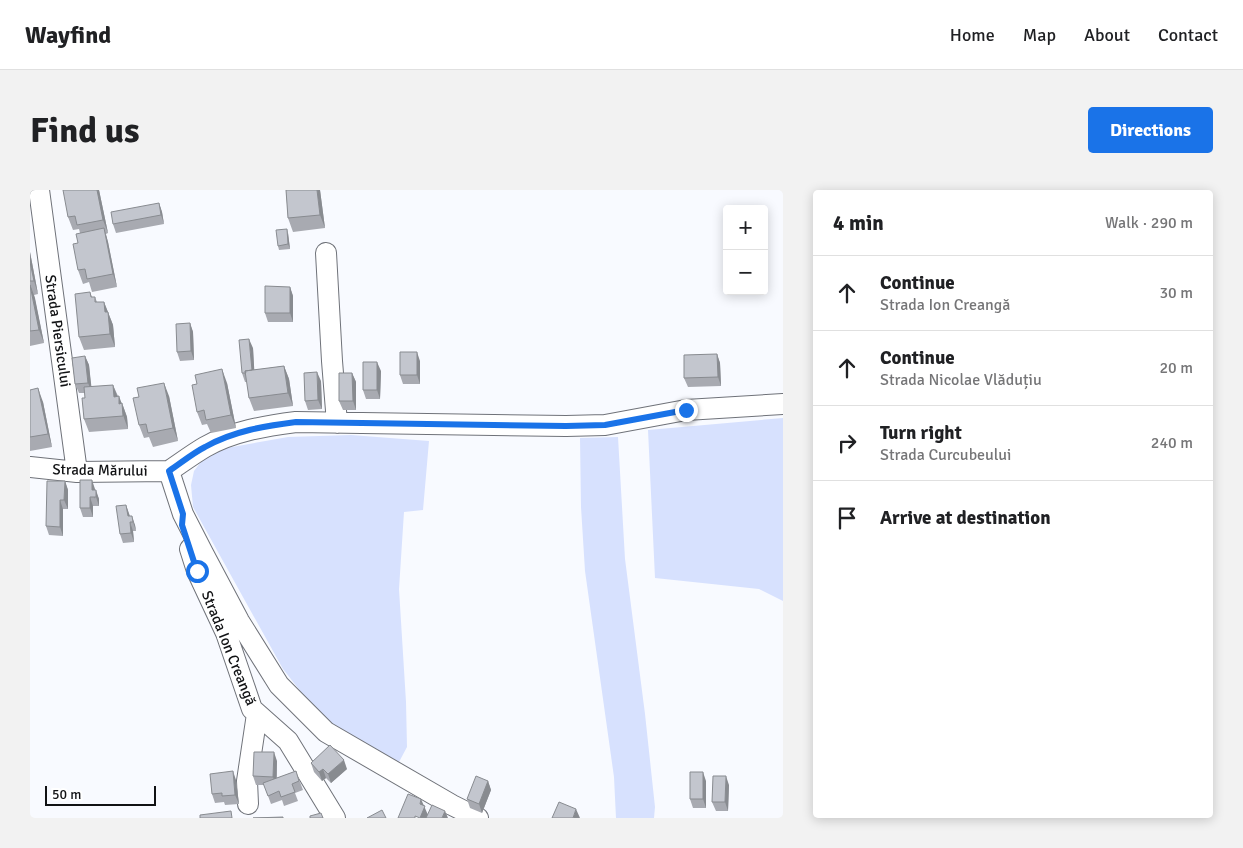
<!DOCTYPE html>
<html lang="en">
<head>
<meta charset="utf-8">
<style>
  body { margin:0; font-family:Signika,sans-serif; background:#f2f2f2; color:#202124 }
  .controls { position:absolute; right:15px; top:15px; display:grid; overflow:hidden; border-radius:5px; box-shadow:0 2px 12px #0003 }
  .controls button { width:45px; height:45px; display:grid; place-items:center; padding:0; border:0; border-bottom:1px solid #e0e0e0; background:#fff; color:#202124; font:25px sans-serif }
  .scale { position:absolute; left:15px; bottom:12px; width:111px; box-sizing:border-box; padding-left:5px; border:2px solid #111214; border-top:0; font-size:14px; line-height:18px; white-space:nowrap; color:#111214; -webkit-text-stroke:4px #fff; paint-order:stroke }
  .stop { position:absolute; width:15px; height:15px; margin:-11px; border:4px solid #1a73e8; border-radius:50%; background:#fff }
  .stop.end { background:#1a73e8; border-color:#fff; box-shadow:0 1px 5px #0008 }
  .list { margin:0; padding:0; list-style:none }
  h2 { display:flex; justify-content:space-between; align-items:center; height:65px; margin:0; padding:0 20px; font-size:21px }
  h2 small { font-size:16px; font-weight:400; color:#757577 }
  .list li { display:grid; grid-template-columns:32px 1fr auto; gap:15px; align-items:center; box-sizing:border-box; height:75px; padding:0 20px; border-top:1px solid #e0e0e0 }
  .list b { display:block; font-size:19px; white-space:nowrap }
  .list p { margin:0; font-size:16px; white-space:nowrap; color:#757577 }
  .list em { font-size:16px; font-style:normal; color:#757577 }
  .icon { flex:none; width:28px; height:28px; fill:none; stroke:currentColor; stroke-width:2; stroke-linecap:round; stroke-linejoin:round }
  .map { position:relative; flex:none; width:753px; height:628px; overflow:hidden; border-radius:5px }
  header { display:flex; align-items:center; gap:30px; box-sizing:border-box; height:70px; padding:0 25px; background:#fff; border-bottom:1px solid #e0e0e0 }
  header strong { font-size:24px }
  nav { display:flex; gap:28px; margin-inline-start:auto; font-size:18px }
  .intro { display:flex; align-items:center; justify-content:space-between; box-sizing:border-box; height:120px; padding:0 30px }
  h1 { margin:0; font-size:35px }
  .button { padding:12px 22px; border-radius:5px; background:#1a73e8; color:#fff; font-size:18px; font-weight:700 }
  main { display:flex; gap:30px; padding:0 30px }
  aside { flex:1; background:#fff; border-radius:5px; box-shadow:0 2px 12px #0003 }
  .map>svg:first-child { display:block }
  .green { fill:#d7e1fe }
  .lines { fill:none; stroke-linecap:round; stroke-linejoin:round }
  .minor-casing { stroke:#6f7279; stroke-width:22 }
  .minor { stroke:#fff; stroke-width:20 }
  .wall { fill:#a8aab1 }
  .shaded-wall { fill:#888b90 }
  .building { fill:#c3c6ce; stroke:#888b90 }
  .route { stroke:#1a73e8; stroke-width:6 }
  .labels { text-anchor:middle; stroke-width:4; stroke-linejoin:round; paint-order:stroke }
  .street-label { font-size:15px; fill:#111214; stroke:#fff }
</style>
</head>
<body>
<header>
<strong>Wayfind</strong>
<nav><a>Home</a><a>Map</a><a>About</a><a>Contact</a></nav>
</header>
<div class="intro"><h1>Find us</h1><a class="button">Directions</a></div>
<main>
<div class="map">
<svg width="753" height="628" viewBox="0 0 753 628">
  <rect width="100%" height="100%" fill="#f8faff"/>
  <!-- green -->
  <path class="green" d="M753,228V411L729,399L625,388L618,240Z
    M321,245L399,251L393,320L374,322L369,399L376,512L377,557L369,572L301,534L282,516L253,479L163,317L161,295L164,281L173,269L191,259L258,247Z
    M588,247L595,369L615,524L625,617L624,628H586L584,587L555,381L551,317L550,248Z"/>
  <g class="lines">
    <defs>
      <path id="minor" d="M9,0L47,282
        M296,63L302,171L307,233
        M0,277L47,282L139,281
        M139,281C151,273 163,264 175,257C203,241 235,236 266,232L536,236L575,235L656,220L753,214
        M139,281L153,324L173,363L209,431L249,495L296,542L422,615L448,628
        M160,359L167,381L196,443L222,519L258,551L305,628
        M218,614L217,591L227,524"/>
    </defs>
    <!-- minor casing -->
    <use href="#minor" class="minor-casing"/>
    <!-- minor -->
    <use href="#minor" class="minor"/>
  </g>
  <!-- wall -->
  <path class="wall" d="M35,0H69L78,43L76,44L78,52L87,97L62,102L59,92L53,94L48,80V53L50,43L49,39L43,40L38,27Z
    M256,0H290L295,38L263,42L258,28Z
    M129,13L132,22L134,34L86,43L83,34Z
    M258,43L260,59L249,60L248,56Z
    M0,62L8,104L4,105L14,153L0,156Z
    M260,97L263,106V132H238L235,123Z
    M60,102L62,107H65L67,112H74L83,135L85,157L54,160L49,147Z
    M160,133L163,142L164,170L150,171L147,162Z
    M223,158L224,180L254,176L259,189L263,216L224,221L219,208L217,192H215L212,183Z
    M687,164L690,173L691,196L658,197L654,188Z
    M55,166L59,175L61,197L83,195L88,206L91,213H92L97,227L98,239L59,242L54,229L55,203H49L45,194Z
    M390,171V194H373L370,185Z
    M351,181L350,209H336L333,200Z
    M322,183L326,192V220H313L309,211Z
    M291,191L292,219L278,220L275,211Z
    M197,193L206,238L181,243L177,234L172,235L167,222Z
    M0,200L13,212L22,257L0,261Z
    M139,206L148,251L123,257L119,247L114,248L109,235Z
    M35,291L38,300V319H33V346L19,345L16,336Z
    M65,300L69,309V316H63V327H53L50,318Z
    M96,315L100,326L105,335L106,341H103L104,352L93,353L90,344Z
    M247,571V588L266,581L273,600L265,603L268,611L254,616L252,610L241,614L234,595H226L223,586Z
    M281,573L317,579L301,593L296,588L292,591L284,582Z
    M206,590L209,614L195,615L194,612L185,613L182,604Z
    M458,591L461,600L452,623L440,618L437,609Z
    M676,591V618H663L660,609Z
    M699,595L698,621H686L682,612Z"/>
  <!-- shaded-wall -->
  <path class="shaded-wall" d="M67,0H69L78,43L73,30Z
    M287,0H290L295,38L290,25Z
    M129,13L132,22L134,34L131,25Z
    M74,38L78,52L87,97L83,84Z
    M257,39L258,43L260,59L258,54Z
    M0,62L8,104L4,91L0,72Z
    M0,94L5,108L14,153L9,140Z
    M260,97L263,106V132L260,123Z
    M74,112L83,135L85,157L80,144L75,122Z
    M160,133L163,142L164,170L161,161Z
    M219,149L223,158L225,192L222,183Z
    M387,162L390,171V194L387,185Z
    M687,164L690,173L691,196L688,187Z
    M55,166L59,175L62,202L58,193Z
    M347,172L351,181L350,209L347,200Z
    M254,176L259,189L263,216L258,203Z
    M192,179L197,193L206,238L201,225Z
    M287,182L291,191L292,219L288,210Z
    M322,183L326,192V220L323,211Z
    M134,193L139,206L148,251L143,238Z
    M83,195L88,208L84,207Z
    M8,198L13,212L22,257L18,244Z
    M89,206L93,217L92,213L97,227L98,239L89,214Z
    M62,290L65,299V309L62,300Z
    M35,291L38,300V319L34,310Z
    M66,300L69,309V316L66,307Z
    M60,307L63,316V327L60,318Z
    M30,310L33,319V346L30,337Z
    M96,315L99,324L101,332L98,326Z
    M102,326L105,335L106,341L103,332Z
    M100,332L103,341L104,352L101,343Z
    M244,562L247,571L246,596L243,587Z
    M314,570L317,579L301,593L298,584Z
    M293,579L296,588L292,591L289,582Z
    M203,581L206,590L209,614L205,605Z
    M673,582L676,591V618L673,609Z
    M696,586L699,595L698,621L695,612Z
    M458,591L461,600L452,623L449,614Z
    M391,609L398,625L397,628H390V614Z
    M546,619L550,628H543Z
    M415,621L418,628H412Z"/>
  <!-- building -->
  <path class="building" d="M33,0H67L73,30L47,35L45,26L38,27Z
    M256,0H287L290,25L258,28Z
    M129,13L131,25L83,34L81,22Z
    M74,38L83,84L57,89L55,79L48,80L43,54L48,53L46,44Z
    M257,39L258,54L248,56L246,40Z
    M0,72L4,91H0Z
    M0,95L9,140L0,141Z
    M235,96L260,97V123H235Z
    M60,102L61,107H65V112H74L75,122H78L80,144L49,147L45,104Z
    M160,133L161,161L147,162L146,134Z
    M219,149L222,180L215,181L216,183H212L209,150Z
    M370,162H387V185H370Z
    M687,164L688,187L654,188V165Z
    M55,166L58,193L45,194L42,168Z
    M333,172H347V200H333Z
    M254,176L258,203L219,208L215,181Z
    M192,179L201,225L176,230L174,220L167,222L162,195L167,194L165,185Z
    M287,182L288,210L275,211L274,183Z
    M309,183H322L323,211H309Z
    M134,193L143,238L118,243L116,234L109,235L103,208L109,207L107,198Z
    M83,195L84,207L89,206V214L92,213L93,226L54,229L52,208H55L54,197Z
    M8,198L18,244L0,247V200Z
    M50,290H62V300H66V307H60V318H50Z
    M17,291H35L34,310H30V337L16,336Z
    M96,315L98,326H102L103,332H100L101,343L90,344L86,316Z
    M300,555L314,570L298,584L293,579L289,582L281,573Z
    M224,562H244L243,587L223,586Z
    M203,581L205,605L192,606V603L182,604L180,584Z
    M266,581L269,591L262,594L265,602L251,607L249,601L238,606L233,593Z
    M660,582H673V609H660Z
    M446,586L458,591L449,614L437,609Z
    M683,586H696L695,612H682Z
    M378,604L391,609L390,614L395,616L390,628L385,626V628H368Z
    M529,612L546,619L543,628H522Z
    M402,615L415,621L412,628H396Z
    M352,620L356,628H337Z
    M201,621L202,628H170V625Z
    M291,623L293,628H280V626Z
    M253,627V628H223Z"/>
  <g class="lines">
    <!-- route -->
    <path class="route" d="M167,381L152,335L153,324L139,281C151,273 163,263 175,257C203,241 235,236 266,232L536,236L575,235L656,220"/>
  </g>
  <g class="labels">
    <!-- street labels -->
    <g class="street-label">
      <text transform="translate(28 141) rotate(82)" y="5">Strada Piersicului</text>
      <text transform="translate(70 280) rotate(1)" y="5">Strada Mărului</text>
      <text transform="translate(199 458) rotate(68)" y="5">Strada Ion Creangă</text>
    </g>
  </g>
</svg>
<div class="controls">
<button>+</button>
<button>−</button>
</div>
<div class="scale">50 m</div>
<div class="stop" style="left:167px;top:381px"></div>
<div class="stop end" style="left:656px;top:220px"></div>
</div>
<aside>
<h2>4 min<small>Walk · 290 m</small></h2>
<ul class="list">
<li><svg class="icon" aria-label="ahead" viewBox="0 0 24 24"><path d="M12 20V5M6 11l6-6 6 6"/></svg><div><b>Continue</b><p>Strada Ion Creangă</p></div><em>30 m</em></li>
<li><svg class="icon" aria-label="ahead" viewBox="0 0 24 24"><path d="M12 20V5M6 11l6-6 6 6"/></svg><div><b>Continue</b><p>Strada Nicolae Vlăduțiu</p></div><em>20 m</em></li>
<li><svg class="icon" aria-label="right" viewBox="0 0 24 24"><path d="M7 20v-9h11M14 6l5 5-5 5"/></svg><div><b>Turn right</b><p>Strada Curcubeului</p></div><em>240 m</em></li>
<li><svg class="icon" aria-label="arrive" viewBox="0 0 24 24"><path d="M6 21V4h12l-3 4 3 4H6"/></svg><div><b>Arrive at destination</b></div></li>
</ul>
</aside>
</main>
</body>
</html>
